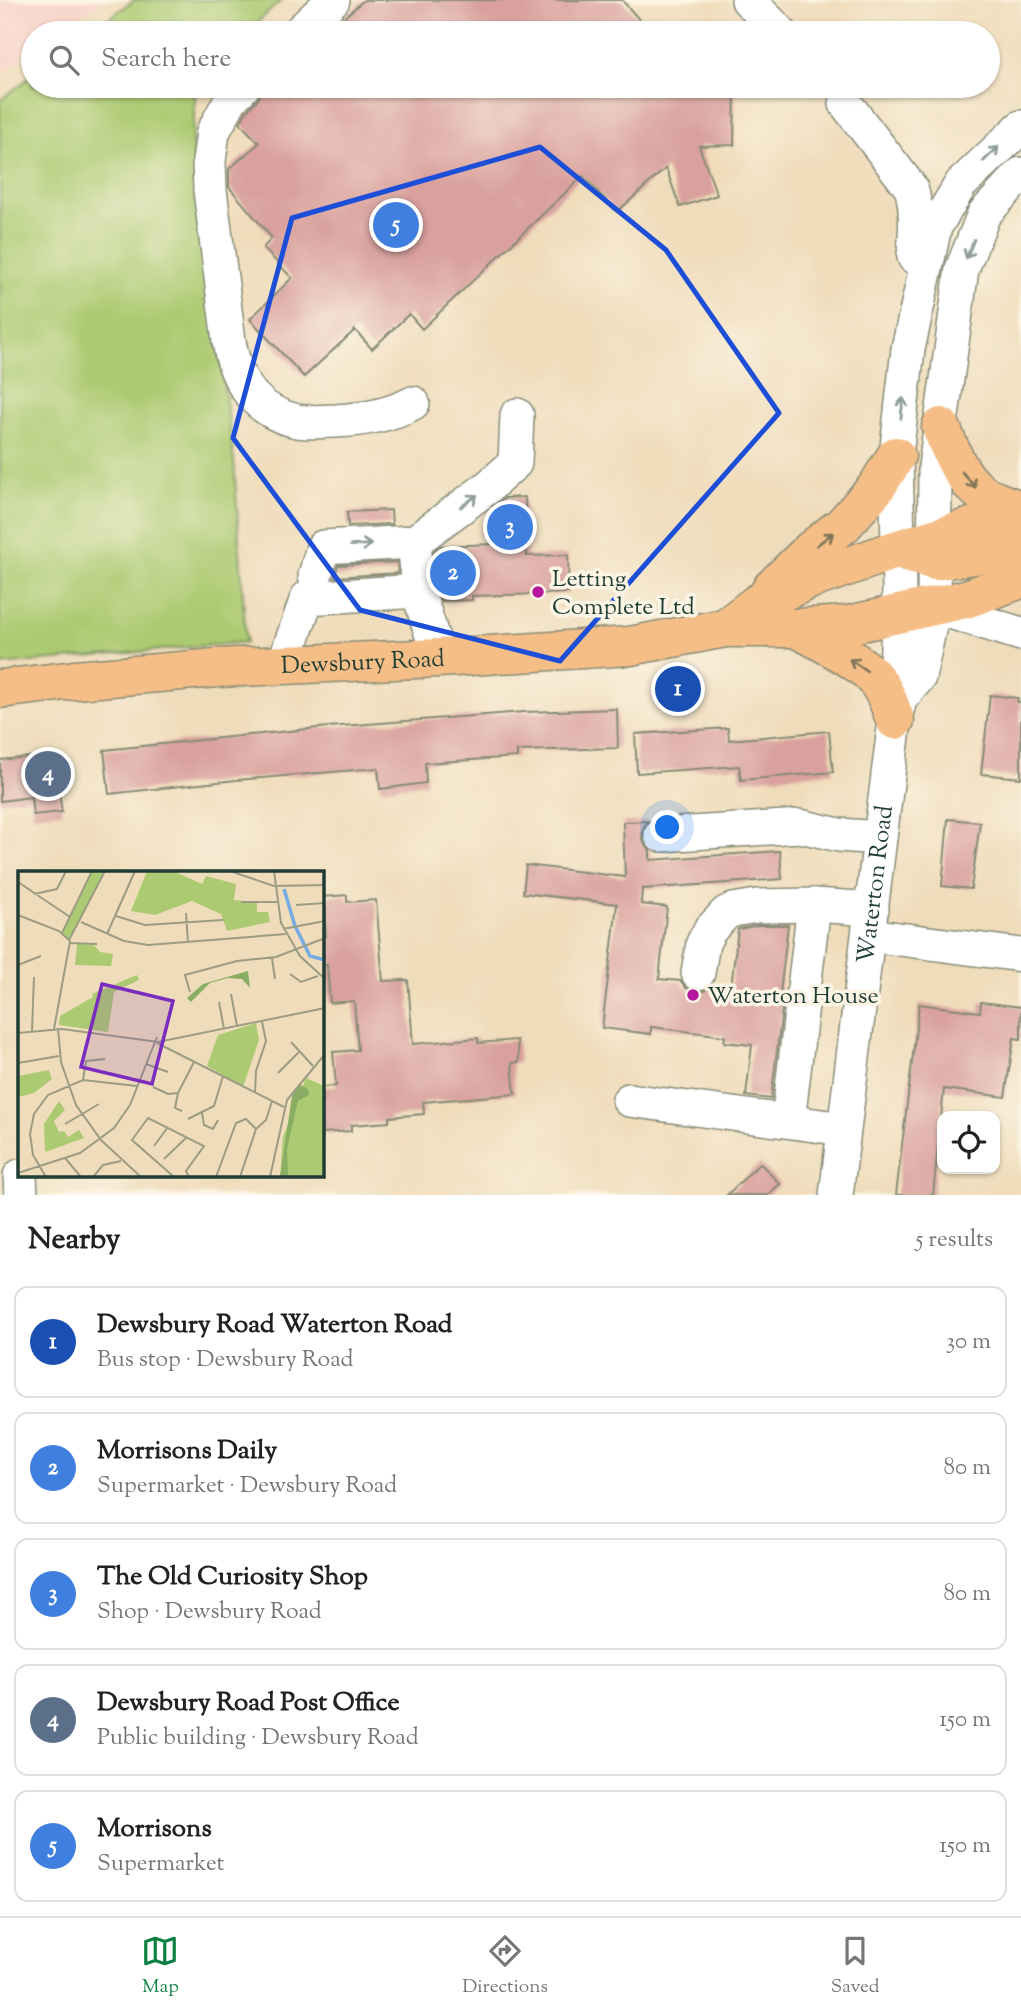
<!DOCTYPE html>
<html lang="en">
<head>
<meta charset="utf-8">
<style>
  body { margin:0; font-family:"Sorts Mill Goudy",serif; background:#f2f2f2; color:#222 }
  .controls { position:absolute; right:21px; bottom:21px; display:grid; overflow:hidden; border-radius:14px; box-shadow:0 2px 5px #0004 }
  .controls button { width:63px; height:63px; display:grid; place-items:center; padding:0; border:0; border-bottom:2px solid #e0e0e0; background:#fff; color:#222; font:35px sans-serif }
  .you { position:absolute; left:668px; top:828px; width:24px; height:24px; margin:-18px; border:5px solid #fff; border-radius:50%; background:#1a73e8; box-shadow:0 0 0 10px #1a73e833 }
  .badge { display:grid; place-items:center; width:46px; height:46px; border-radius:50%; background:#0b8043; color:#fff; font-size:23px; font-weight:700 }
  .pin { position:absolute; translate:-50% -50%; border:4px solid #fff; box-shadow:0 2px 7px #0006 }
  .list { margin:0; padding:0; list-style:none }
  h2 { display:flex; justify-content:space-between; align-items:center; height:91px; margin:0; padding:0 28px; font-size:30px }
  h2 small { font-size:23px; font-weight:400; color:#767676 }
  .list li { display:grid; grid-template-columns:46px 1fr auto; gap:21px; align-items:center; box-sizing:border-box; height:112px; margin:0 14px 14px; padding:0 14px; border:2px solid #e0e0e0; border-radius:14px }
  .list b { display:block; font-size:26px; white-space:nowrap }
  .list p { margin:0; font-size:23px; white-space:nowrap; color:#767676 }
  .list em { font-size:23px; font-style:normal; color:#767676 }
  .icon { flex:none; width:38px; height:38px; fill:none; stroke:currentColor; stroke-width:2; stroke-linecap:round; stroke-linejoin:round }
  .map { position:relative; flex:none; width:1021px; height:1195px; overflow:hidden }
  .search { position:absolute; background:#fff; box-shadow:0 2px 5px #0004; left:21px; right:21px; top:21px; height:77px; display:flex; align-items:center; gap:18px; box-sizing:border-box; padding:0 24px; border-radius:38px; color:#767676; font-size:26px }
  .sheet { height:721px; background:#fff }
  nav { display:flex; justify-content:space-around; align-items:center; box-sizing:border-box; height:98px; border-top:2px solid #e0e0e0; background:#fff; font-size:19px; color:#767676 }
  nav a { display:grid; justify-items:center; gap:4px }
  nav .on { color:#0b8043 }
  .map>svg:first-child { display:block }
  .built { fill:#f7d1c6 }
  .green { fill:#acca71; stroke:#668452; stroke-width:2 }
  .building { fill:#d9a09d }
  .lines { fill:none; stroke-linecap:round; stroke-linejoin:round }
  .minor-casing { stroke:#878c77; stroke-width:36 }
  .highway-casing { stroke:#878c77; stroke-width:41 }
  .minor { stroke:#fff; stroke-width:33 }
  .highway { stroke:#f6be87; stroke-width:38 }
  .oneway { stroke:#8f9e9a }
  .oneway2 { stroke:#807759 }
  .marked { fill:none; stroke:#1d4ed8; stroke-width:5; stroke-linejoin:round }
  .poi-dot { fill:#b5179e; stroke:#fcf5e5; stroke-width:2.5 }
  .labels { text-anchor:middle; stroke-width:7; stroke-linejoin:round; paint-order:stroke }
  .poi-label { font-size:24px; fill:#1f3d34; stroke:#fcf5e5; text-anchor:start }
  .street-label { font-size:24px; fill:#1f3d34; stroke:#fcf5e5 }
  .inset-river { fill:none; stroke:#77abe3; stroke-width:3.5 }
  .inset-road { fill:none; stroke:#9c9c84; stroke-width:2 }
  .view { fill:#7b2cbf; fill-opacity:0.15; stroke:#7b2cbf; stroke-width:3.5 }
  .inset-edge { fill:none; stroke:#1f3d34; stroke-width:3.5 }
</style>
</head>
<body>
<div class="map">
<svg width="1021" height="1195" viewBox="0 0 1021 1195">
  <rect width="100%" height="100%" fill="#fcf5e5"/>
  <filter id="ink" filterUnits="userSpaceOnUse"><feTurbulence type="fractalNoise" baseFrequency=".0143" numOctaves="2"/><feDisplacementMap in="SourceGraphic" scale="14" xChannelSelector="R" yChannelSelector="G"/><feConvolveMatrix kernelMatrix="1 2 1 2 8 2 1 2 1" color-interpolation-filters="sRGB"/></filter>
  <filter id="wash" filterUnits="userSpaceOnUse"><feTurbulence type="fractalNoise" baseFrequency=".00686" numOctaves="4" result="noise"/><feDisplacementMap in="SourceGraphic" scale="28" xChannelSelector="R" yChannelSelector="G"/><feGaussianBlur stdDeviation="1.57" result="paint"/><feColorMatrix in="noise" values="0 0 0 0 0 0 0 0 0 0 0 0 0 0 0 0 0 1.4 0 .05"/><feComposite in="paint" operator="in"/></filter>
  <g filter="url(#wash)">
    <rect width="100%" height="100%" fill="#efdcba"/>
    <!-- built -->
    <path class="built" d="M0,0H104L58,33H33V51L0,75Z"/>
    <!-- green -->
    <path class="green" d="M134,0H282L245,33H89Z
      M33,75V86H196L192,142L234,461L246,642L0,665V100Z"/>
    <g id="blocks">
      <!-- building -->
      <path class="building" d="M364,0H622L651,33H326Z
        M265,86H735L734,145L699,146L717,195L680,207L666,168L617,212L583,176L422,329L409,314L372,349L355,330L304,377L250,319L292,278L263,248L272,238L229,187V169L259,143L240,123L247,111L258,99Z
        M525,497L527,556L568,555L569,593L472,596V600L441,601L434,580L436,570L434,551L441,546L494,544L493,508L505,498Z
        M391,510L392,524L348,526L347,512Z
        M397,562L398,573L335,577L338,565Z
        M990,695L1018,698L1017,702H1021V778L981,774Z
        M617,709L618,748L517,751V757L425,763L426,783L380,789L378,768L236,780L109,794L104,750L328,727L524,712Z
        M728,728L729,740L829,731L833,772L741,780L739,766L637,773L635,734Z
        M58,754L62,792H59L62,812L33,815L31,797L0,801V760Z
        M948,819L980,822L971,889L942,886Z
        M648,821L644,827L642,836L645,845L650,850V860L780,851L782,879L642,889L641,904L667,907L659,979L681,981L686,988L694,992L704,991L713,985L731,987L738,929L759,925H788L779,1002H783L771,1099L746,1096L752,1045L724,1042L725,1036L651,1027V1034L602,1028L617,904L523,893L526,865L625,877L623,822Z
        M347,895V902L376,900L383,981L408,980L413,1044L478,1038V1043L517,1040L519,1062L512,1063L515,1094L423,1102L424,1114L389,1117V1122L351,1125V1131L322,1133V1087L336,1086L333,1052L358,1050L354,1001L330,1003L327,965H322V936H326L323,897Z
        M981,1002L1021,1007V1039L1014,1038L1005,1097L944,1089L933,1195H896L919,1004L980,1012Z
        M760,1163L780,1184L768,1195H727Z"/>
    </g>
  </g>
  <g filter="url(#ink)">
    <use href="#blocks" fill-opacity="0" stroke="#878c77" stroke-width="2"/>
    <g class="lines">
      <defs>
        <g id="minor">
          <path d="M748,0L781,33"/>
          <path d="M298,33L333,0"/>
          <path d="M244,86L231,99L213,132L209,161L210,190L229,341C235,380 255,412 297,421C309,423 323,421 335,421C361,420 390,415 413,403"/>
          <path d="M846,104L911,188C918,210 915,233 914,257"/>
          <path d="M414,542L487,488L515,463L517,415"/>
          <path d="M315,576L323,547L414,542L417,571"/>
          <path d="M934,607L1021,634"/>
          <path d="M283,666L307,598L418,591L439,658"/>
          <path d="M900,699L919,677L934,607L935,467L962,269L984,214L1021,174"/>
          <path d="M661,835L800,826L839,835L880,838"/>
          <path d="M869,935L1021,955"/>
          <path d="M698,973L703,943L710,930L726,913L733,910L757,906L814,905L872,909"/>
          <path d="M629,1100L844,1129"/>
          <path d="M788,1121L814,905"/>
          <path d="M20,1176L21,1195"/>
          <path id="s1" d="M836,1195L880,838L895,720L900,699L896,674L899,591L896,456L908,349L935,227L961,184L1021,127"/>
        </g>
        <g id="highway">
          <path d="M941,427C952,454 962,484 990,498C999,503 1011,506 1021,510"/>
          <path d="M910,554L935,561L1021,548"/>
          <path d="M771,589L811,550L843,525L876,488L896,456"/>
          <path d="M725,628L758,603L809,580L898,549L1021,512"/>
          <path d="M796,628C818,640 855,658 872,675C884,688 890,704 895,720"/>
          <path id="s2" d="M0,689L75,680L217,668L439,658L630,646L725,628H796L848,625L966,599L1021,579"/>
        </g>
      </defs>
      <!-- minor casing -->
      <use href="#minor" class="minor-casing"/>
      <!-- highway casing -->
      <use href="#highway" class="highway-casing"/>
      <!-- minor -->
      <use href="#minor" class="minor"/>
      <!-- highway -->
      <use href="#highway" class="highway"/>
    </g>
    <!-- one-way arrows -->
    <defs><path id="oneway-shaft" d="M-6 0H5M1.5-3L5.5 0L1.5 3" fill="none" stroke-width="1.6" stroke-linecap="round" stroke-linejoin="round" transform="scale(1.75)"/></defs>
    <g class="oneway">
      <use href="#oneway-shaft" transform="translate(991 154) rotate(-44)"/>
      <use href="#oneway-shaft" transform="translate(970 249) rotate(112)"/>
      <use href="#oneway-shaft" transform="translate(902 408) rotate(-84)"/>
      <use href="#oneway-shaft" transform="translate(469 501) rotate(-36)"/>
      <use href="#oneway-shaft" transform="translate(361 545) rotate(-3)"/>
    </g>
    <g class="oneway2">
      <use href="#oneway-shaft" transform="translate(969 480) rotate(49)"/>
      <use href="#oneway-shaft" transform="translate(825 539) rotate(-37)"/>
      <use href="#oneway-shaft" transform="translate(858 665) rotate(-146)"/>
    </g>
  </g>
  <!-- marked area -->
  <path class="marked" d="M540,147L666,250L779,413L560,661L360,610L233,438L292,218Z"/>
  <!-- markers -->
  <g class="poi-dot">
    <circle cx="538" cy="592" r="7"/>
    <circle cx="693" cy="995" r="7"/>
  </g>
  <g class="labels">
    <!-- poi labels -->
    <g class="poi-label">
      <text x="552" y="586">Letting<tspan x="552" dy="28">Complete Ltd</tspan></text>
      <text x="707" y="1003">Waterton House</text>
    </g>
    <!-- street labels -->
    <g class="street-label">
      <text dy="8" stroke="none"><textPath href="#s2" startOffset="364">Dewsbury Road</textPath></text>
      <text dy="8" stroke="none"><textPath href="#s1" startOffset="313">Waterton Road</textPath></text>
    </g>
  </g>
  <!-- overview -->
  <g transform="translate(18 871)">
    <rect width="306" height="306" fill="#efdcba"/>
    <path d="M74,0H87L51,69L44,62ZM129,0H155L184,13L188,5L218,13L216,29L239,31V41H250L252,51L209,60L203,43L174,30L137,44L113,40ZM59,73H75L82,81L95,83L93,95L57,94ZM119,104L121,109L96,121L90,161L41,154L42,145L75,126L74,123ZM238,152L241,169L225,216L189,195L200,164ZM31,199L34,208L16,222L0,226V205ZM288,207L306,215V306H262L265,266ZM41,230L47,239L36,250L41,261L46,260L50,266L61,259L66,267L27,281L26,253Z" fill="#acca71"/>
    <path d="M230,100L232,117L224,108L210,107L192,112L173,131L169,127L185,113ZM281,213L290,218L291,224L280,230L269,278L270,306H262L274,225Z" fill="#89ae63"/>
    <path class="inset-river" d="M266,18L277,55L292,85L307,89"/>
    <path class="inset-road" d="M212,0L256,15L307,14M256,0L263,52L282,85L307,108M0,11L52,46M16,23L39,18L48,0M223,31H259M278,34L307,32M168,42L170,72M0,44L41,60L52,70L36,158M98,45L127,54L205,49M63,51L106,70L130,74L268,63M265,58L307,50M44,62L74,0M89,63L117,0M51,69L87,0M52,72L79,73M254,87L257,108M0,94L23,85M272,103L283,111L300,105M172,121L167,104L219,90L258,86L307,67M213,123L219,155M201,131L206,158M40,157L43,191L58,234L83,269L123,306M14,160L16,106M0,162L44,158L140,171L307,137M273,171L295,195M139,172L266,236M0,192L41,185M128,193L150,201M260,202L282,180M65,209L68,190L87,188M135,216L150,223L160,222L176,191M237,221L238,200L248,170L244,151M160,222L157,237L164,240M184,242L186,254L195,258L200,249M170,248L196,235L205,205M47,253L81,233M136,275L150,256M47,287L63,306M146,288L169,266M0,302L62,282L96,257L112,234L139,166M28,306L15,284L12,263L16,243L30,224L65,209L119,215M75,306L85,294L103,290M156,306L114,269L130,247L186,275L168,300L171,306M198,306L218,252L228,248L238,258M222,306L238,258L248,249L254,230M252,306L269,229L307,183"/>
    <path class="view" d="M84,113L155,130L134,213L63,196Z"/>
    <rect width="306" height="306" class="inset-edge"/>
  </g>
</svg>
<div class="controls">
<button><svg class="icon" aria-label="locate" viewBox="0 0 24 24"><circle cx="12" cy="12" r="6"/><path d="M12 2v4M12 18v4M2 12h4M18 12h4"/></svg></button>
</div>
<div class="you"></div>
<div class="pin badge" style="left:678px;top:689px;background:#1a4fb4">1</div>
<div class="pin badge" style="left:453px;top:573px;background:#3f7fe0">2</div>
<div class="pin badge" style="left:510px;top:527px;background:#3f7fe0">3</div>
<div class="pin badge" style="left:48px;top:774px;background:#5c6f8a">4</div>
<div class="pin badge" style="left:396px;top:225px;background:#3f7fe0">5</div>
<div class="search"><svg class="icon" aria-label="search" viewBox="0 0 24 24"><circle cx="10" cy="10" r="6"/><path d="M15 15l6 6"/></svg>Search here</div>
</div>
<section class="sheet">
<h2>Nearby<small>5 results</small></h2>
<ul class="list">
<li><span class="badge" style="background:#1a4fb4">1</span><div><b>Dewsbury Road Waterton Road</b><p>Bus stop · Dewsbury Road</p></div><em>30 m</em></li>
<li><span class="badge" style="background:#3f7fe0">2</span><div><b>Morrisons Daily</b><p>Supermarket · Dewsbury Road</p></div><em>80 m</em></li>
<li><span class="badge" style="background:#3f7fe0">3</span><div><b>The Old Curiosity Shop</b><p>Shop · Dewsbury Road</p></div><em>80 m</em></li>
<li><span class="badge" style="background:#5c6f8a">4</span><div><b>Dewsbury Road Post Office</b><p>Public building · Dewsbury Road</p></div><em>150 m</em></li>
<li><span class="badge" style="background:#3f7fe0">5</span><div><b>Morrisons</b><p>Supermarket</p></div><em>150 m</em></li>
</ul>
</section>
<nav>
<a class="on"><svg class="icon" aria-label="map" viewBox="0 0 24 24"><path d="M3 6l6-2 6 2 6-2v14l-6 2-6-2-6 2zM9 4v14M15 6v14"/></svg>Map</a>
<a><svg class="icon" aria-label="directions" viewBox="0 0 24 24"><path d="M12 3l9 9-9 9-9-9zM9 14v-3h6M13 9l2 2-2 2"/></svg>Directions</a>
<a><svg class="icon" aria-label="saved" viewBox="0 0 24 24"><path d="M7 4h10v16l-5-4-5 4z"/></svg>Saved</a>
</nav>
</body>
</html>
